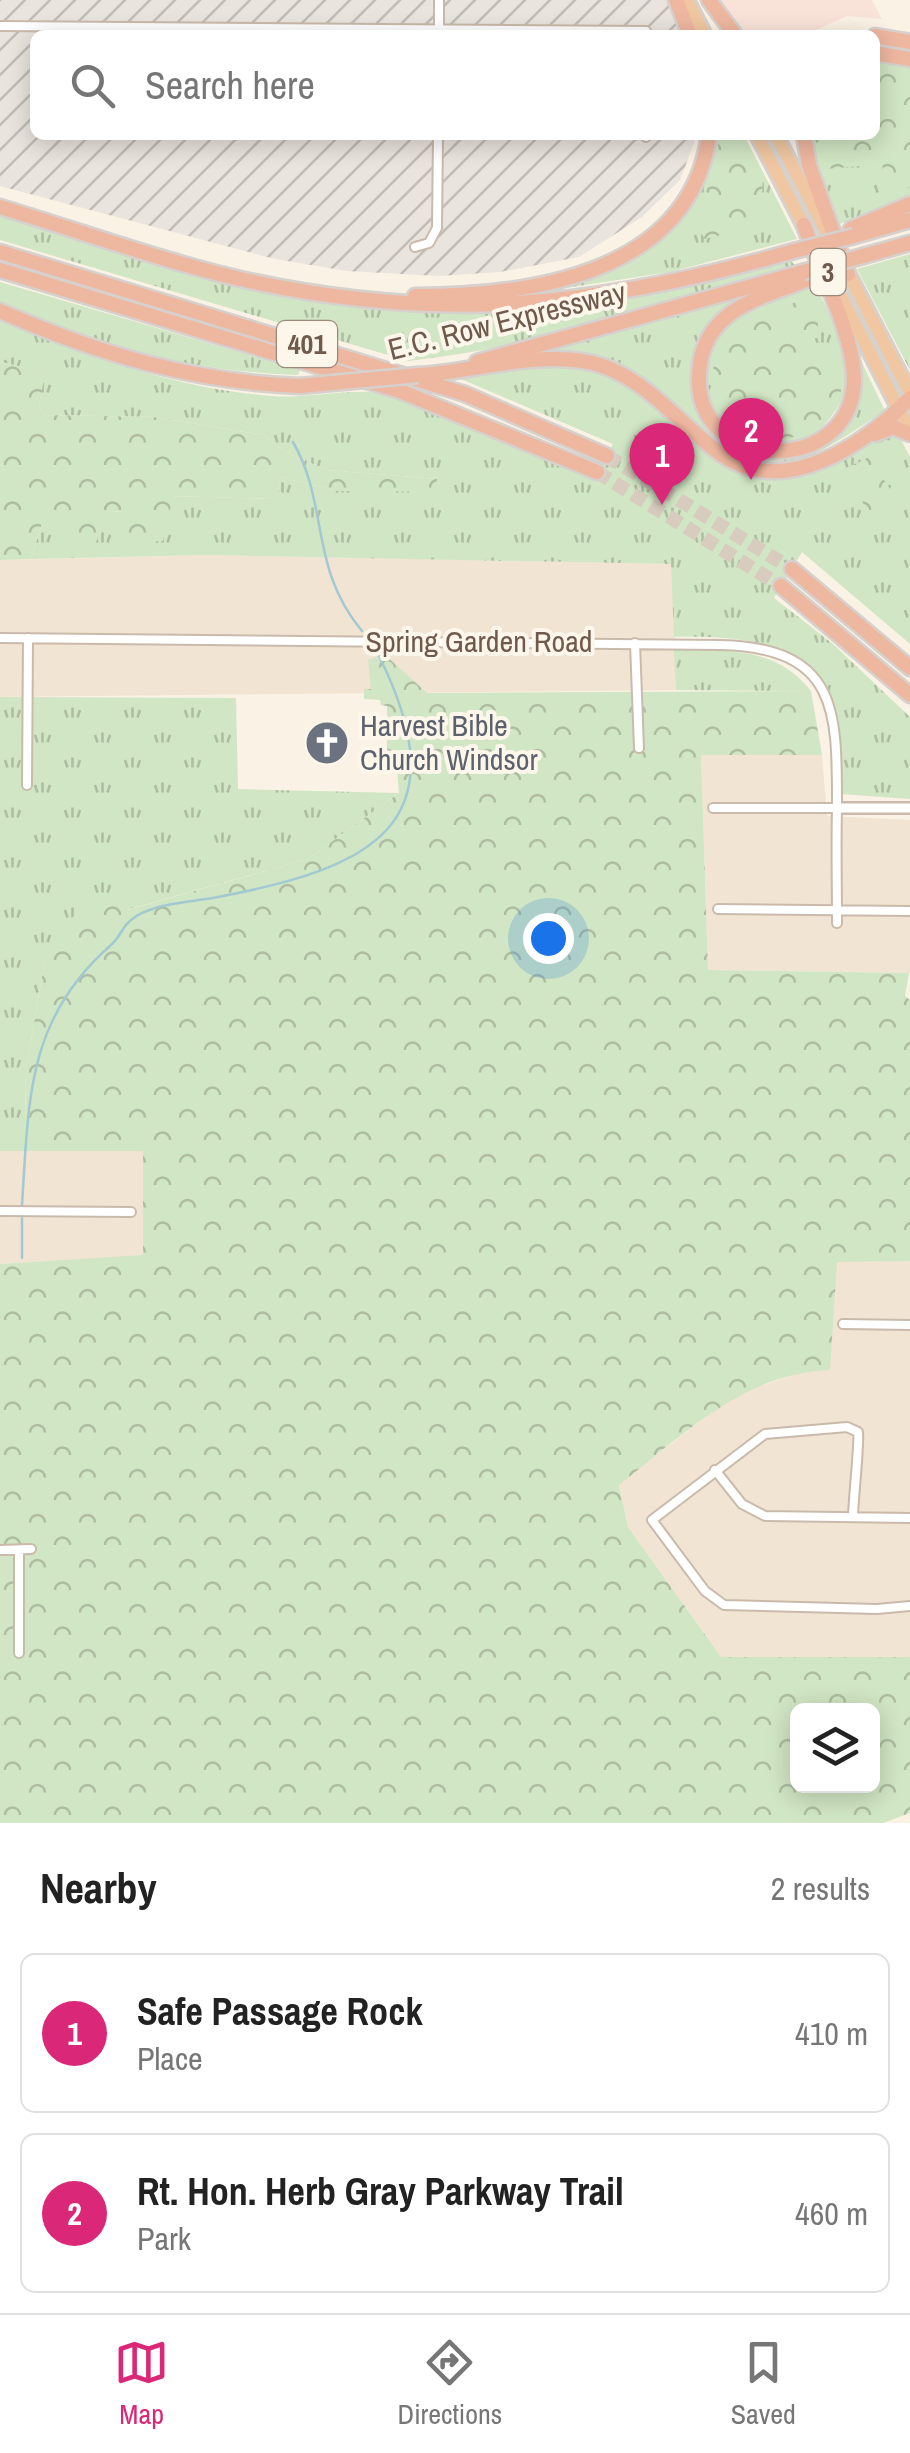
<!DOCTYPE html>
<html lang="en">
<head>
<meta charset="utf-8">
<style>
  body { margin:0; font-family:"Archivo Narrow",sans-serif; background:#f6f6f6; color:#222 }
  .controls { position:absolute; right:30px; bottom:30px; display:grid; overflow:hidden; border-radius:15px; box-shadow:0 5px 25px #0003 }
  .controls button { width:90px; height:90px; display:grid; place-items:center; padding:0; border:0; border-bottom:2px solid #e0e0e0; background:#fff; color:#222; font:50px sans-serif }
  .you { position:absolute; left:548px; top:938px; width:35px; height:35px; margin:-25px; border:8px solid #fff; border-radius:50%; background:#1a73e8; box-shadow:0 0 0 15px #1a73e833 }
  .badge { display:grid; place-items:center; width:65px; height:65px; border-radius:50%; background:#db2777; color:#fff; font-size:32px; font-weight:700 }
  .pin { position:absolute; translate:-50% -82px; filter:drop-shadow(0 2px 5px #0008) }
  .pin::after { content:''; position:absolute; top:52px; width:35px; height:30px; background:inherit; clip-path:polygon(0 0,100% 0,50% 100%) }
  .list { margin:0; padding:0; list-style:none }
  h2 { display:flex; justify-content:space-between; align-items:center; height:130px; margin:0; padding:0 40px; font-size:42px }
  h2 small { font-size:32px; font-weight:400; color:#767676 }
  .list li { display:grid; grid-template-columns:65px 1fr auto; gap:30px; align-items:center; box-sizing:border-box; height:160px; margin:0 20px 20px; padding:0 20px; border:2px solid #e0e0e0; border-radius:15px }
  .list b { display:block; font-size:38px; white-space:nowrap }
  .list p { margin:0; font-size:32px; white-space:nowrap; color:#767676 }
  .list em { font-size:32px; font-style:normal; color:#767676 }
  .icon { flex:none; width:55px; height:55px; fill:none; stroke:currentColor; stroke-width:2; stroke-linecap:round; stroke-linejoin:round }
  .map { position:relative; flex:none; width:910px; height:1823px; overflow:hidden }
  .search { position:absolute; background:#fff; box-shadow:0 5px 25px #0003; left:30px; right:30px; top:30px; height:110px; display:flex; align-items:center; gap:25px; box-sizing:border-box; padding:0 35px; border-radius:15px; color:#767676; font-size:38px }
  .sheet { height:490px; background:#fff }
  nav { display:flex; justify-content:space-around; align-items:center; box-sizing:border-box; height:140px; border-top:2px solid #e0e0e0; background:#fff; font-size:28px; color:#767676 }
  nav a { display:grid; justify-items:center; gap:5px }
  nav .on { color:#db2777 }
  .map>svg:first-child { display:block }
  .residential { fill:#f1e4d3 }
  .commercial { fill:#f9e3d9 }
  .industrial { fill:url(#industrial-furrows) }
  .grass { fill:url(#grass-tufts) }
  .forest { fill:url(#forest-crowns); fill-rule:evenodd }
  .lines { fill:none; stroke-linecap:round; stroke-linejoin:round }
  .stream { stroke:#a2c9d2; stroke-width:2.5 }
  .motorway-tunnel { stroke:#d7ccbe; stroke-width:14; stroke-dasharray:14 7; stroke-linecap:butt }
  .minor-casing { stroke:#c9baab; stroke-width:12 }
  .tertiary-casing { stroke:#c9baab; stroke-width:14 }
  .trunk-casing { stroke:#d7d1cd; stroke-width:18 }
  .motorway-casing { stroke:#d7d1cd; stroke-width:19 }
  .minor { stroke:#fff; stroke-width:8 }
  .tertiary { stroke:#fff; stroke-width:9 }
  .trunk { stroke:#f0c7a1; stroke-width:12 }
  .motorway { stroke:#eeb7a0; stroke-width:14 }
  .motorway-bridge-casing { stroke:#d7d1cd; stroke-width:19; stroke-linecap:butt }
  .motorway-bridge { stroke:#eeb7a0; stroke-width:14 }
  .labels { text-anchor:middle; stroke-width:8; stroke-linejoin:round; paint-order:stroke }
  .shield { fill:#fdf6ea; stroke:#9a897b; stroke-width:2.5 }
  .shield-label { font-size:28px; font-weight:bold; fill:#6f5a4c }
  .street-label { font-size:30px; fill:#6f5a4c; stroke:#fdf6ea }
  .worship-label { font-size:30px; fill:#5b616d; stroke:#fdf6ea; text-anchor:start }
</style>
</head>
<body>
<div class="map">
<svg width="910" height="1823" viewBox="0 0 910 1823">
  <defs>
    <pattern id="industrial-furrows" width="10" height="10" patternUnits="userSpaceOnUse" patternTransform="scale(2.5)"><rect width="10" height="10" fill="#eae4de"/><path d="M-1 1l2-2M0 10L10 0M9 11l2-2" fill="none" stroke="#c2bcb6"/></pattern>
    <pattern id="grass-tufts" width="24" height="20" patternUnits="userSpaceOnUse" patternTransform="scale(2.5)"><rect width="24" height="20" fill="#d1e6c4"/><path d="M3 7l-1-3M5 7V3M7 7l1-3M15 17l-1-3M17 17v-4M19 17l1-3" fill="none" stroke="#aebda1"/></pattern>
    <pattern id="forest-crowns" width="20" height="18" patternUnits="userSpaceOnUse" patternTransform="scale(2.5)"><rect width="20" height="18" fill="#d1e6c4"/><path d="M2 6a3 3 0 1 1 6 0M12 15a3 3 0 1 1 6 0" fill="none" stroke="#aebda1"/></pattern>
  </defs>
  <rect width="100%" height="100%" fill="#faf2e4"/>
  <!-- residential -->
  <path class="residential" d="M207,555L672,564L676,690L0,697V560Z
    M701,754L822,755L827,816L910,820V973L708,970Z
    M0,1151H144L143,1256L0,1264Z
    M837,1261H910V1657H721L628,1527L619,1484L734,1395L804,1371Z"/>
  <!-- commercial -->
  <path class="commercial" d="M717,0H872L882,19L847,16L805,35H738Z"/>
  <!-- industrial -->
  <path class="industrial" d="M0,0H675L687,35H35V135H695L694,143L680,180L642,217L579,257L500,272L439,276L347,271L275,259L0,186Z"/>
  <!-- grass -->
  <path class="grass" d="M875,58L910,64V195L840,224L808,135H875Z
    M711,135H744L797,239L670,272L526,294L524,289C569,279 632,274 662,235C683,208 696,166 711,135Z
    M0,214L228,282L375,308L544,309L666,291L789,259L796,266C670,306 539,346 408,361L0,240Z
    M910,254V370L857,269Z
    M0,282L300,370L298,375C196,372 93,347 0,305Z
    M815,282C826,310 848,344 848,375C848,392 837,411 826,423C755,496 651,384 731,318C754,300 788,292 815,282Z
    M735,297L738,302C635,360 717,514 837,432L854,346L885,411C809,459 775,493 696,426C680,412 662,391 643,381C616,367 576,364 547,356L545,351Z
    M0,321C88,356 177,389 272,396C303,399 352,388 379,393C453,409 525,445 592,478L613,444L461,379L535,366L593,370L630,386L724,464L752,474L830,463L885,435L899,436L910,457V644L802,552L774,598L833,644L910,717V799L841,794C840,766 844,733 835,707C812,638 734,636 674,637L671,564L207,555L31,559L42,523L106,511L124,512L173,496L277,499L280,477L338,491L437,479L327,470L285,452L264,435L154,417L46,415L39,407L44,372L0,362Z
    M674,649C728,651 775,646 811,691L676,690Z
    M0,697L236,698L238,789L399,793L308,859L126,910L45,959L26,1070L25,1151H0Z"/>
  <!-- forest -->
  <path class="forest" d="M875,67H894L910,78V187L878,201L883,164L826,169L819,135H875V109L890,106L896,95H875Z
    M719,135H740L763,178L760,225L705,239L698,229L717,216L716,200L703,179L717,165Z
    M798,301L818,310V338L803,339V351L816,365L830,359L844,366C842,382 842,399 833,412C810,444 753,449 727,419C713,403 714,379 713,359L736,331Z
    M0,362L45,372L39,407L46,415L154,417L264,435L285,452L327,470L437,479L436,492L338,491L280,477L277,499L173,496L163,541L131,542L124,512L106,511L96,543L42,523L31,559L0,560Z
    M888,440L900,446L892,465L879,473L895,496L885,517C869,512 863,508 859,492L851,487L852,476L833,474L872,456L874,444Z
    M384,654L427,693L811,691L822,755H701L708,970L909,973L905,996L910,1000V1261L837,1262L830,1370C744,1373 683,1435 619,1485L628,1527L721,1657H910V1813L883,1823H0V1264L143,1255V1151H25L26,1070L45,959L90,892L127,910L308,859L399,793L396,759H387V706L381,705L380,700L364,699V689H371L368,660ZM798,1710H872V1786H798Z"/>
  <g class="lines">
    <!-- stream -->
    <path class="stream" d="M293,442C329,504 309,568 362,631
      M22,1205C29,1099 26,1019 112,944C120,937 122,927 131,920C151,903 192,902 218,897C371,868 463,825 379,656
      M22,1218V1258"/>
    <!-- motorway-tunnel -->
    <path class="motorway-tunnel" d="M607,456L792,569
      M597,472L781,586"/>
    <defs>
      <path id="minor" d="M0,26L646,31V35
        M439,35V0
        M646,137V135
        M415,247L429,243L437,228L438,135
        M0,638L721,645C839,648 837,712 837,808C836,846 837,885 837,923
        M635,643L639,748
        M27,785L28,638
        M713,808H837
        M718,909L910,911
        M0,1211L131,1212
        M843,1324L910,1325
        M715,1470L742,1504L765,1516L910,1518
        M853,1517C853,1502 860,1439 858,1432L847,1427L765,1434L652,1520L705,1591L724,1605L877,1609L910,1606
        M0,1550L31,1549
        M19,1550V1653"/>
      <path id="tertiary" d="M837,808H910"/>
      <path id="trunk" d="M687,0L705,35
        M757,135L806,230
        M776,135L831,240
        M845,267L910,393
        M832,279L910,431"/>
      <path id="motorway" d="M676,0L690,35
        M709,0L735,35
        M875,36L910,42
        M875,53L910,59
        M804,135L809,165L848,274
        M0,207C80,231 159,260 240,279C442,324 597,307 794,251
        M804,225C819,269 853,332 854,378C854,478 693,474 699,374C700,353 708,333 724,319C746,299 779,291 806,280
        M851,229L910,204
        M854,236L910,220
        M0,252L465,394L607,456
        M863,256L910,243
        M0,270L400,391L597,472
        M415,296C530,296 690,274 709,135
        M0,311C98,354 193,382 300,386
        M477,362L803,272
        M418,375C474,372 537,350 593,363C647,377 678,424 722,455C786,499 865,444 910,398
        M875,434L893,427L910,434
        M792,569L910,668
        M781,586L910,695"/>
    </defs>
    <!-- minor casing -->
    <use href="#minor" class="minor-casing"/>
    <!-- tertiary casing -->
    <use href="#tertiary" class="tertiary-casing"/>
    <!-- trunk casing -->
    <use href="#trunk" class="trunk-casing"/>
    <!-- motorway casing -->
    <use href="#motorway" class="motorway-casing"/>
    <!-- minor -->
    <use href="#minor" class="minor"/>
    <!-- tertiary -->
    <use href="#tertiary" class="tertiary"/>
    <!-- trunk -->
    <use href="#trunk" class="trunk"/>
    <!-- motorway -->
    <use href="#motorway" class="motorway"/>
    <defs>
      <path id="motorway-bridge" d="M794,251L854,236
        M803,272L863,256
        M300,386L418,375"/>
    </defs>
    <!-- motorway-bridge casing -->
    <use href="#motorway-bridge" class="motorway-bridge-casing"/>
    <!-- motorway-bridge -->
    <use href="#motorway-bridge" class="motorway-bridge"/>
  </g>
  <!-- icons -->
  <defs>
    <symbol id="church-disc" viewBox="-11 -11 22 22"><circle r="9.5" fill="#6b7280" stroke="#fdf6ea"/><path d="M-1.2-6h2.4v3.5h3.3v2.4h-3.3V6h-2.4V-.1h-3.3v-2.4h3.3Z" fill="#fff"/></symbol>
  </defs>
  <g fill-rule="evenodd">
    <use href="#church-disc" x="302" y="718" width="50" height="50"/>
  </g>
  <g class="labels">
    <!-- shield labels -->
    <g class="shield">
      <rect x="810.5" y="249" width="35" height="46" rx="8"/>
      <rect x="277" y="321" width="60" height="46" rx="8"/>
    </g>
    <g class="shield-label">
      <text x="828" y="282">3</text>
      <text x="307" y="354">401</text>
    </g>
    <!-- street labels -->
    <g class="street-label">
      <text transform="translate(507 321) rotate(-14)" y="10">E.C. Row Expressway</text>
      <text x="479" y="652">Spring Garden Road</text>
    </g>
    <!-- worship labels -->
    <g class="worship-label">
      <text x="360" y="736">Harvest Bible<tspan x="360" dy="34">Church Windsor</tspan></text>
    </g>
  </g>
</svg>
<div class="controls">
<button><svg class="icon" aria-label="layers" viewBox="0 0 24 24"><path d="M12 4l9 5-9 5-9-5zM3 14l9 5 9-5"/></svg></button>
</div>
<div class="you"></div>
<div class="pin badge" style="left:662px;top:505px">1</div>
<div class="pin badge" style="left:751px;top:480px">2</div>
<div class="search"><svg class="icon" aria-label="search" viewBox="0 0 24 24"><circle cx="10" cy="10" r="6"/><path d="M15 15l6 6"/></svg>Search here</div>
</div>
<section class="sheet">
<h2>Nearby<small>2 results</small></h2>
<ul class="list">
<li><span class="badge">1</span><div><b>Safe Passage Rock</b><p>Place</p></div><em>410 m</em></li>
<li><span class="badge">2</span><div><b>Rt. Hon. Herb Gray Parkway Trail</b><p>Park</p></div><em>460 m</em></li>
</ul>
</section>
<nav>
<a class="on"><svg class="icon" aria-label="map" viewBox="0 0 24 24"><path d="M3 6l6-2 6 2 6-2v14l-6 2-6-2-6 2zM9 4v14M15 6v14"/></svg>Map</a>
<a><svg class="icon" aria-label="directions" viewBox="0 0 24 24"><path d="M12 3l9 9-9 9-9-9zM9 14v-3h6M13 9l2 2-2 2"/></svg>Directions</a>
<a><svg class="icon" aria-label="saved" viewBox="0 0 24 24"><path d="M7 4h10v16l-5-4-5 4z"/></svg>Saved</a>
</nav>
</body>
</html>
